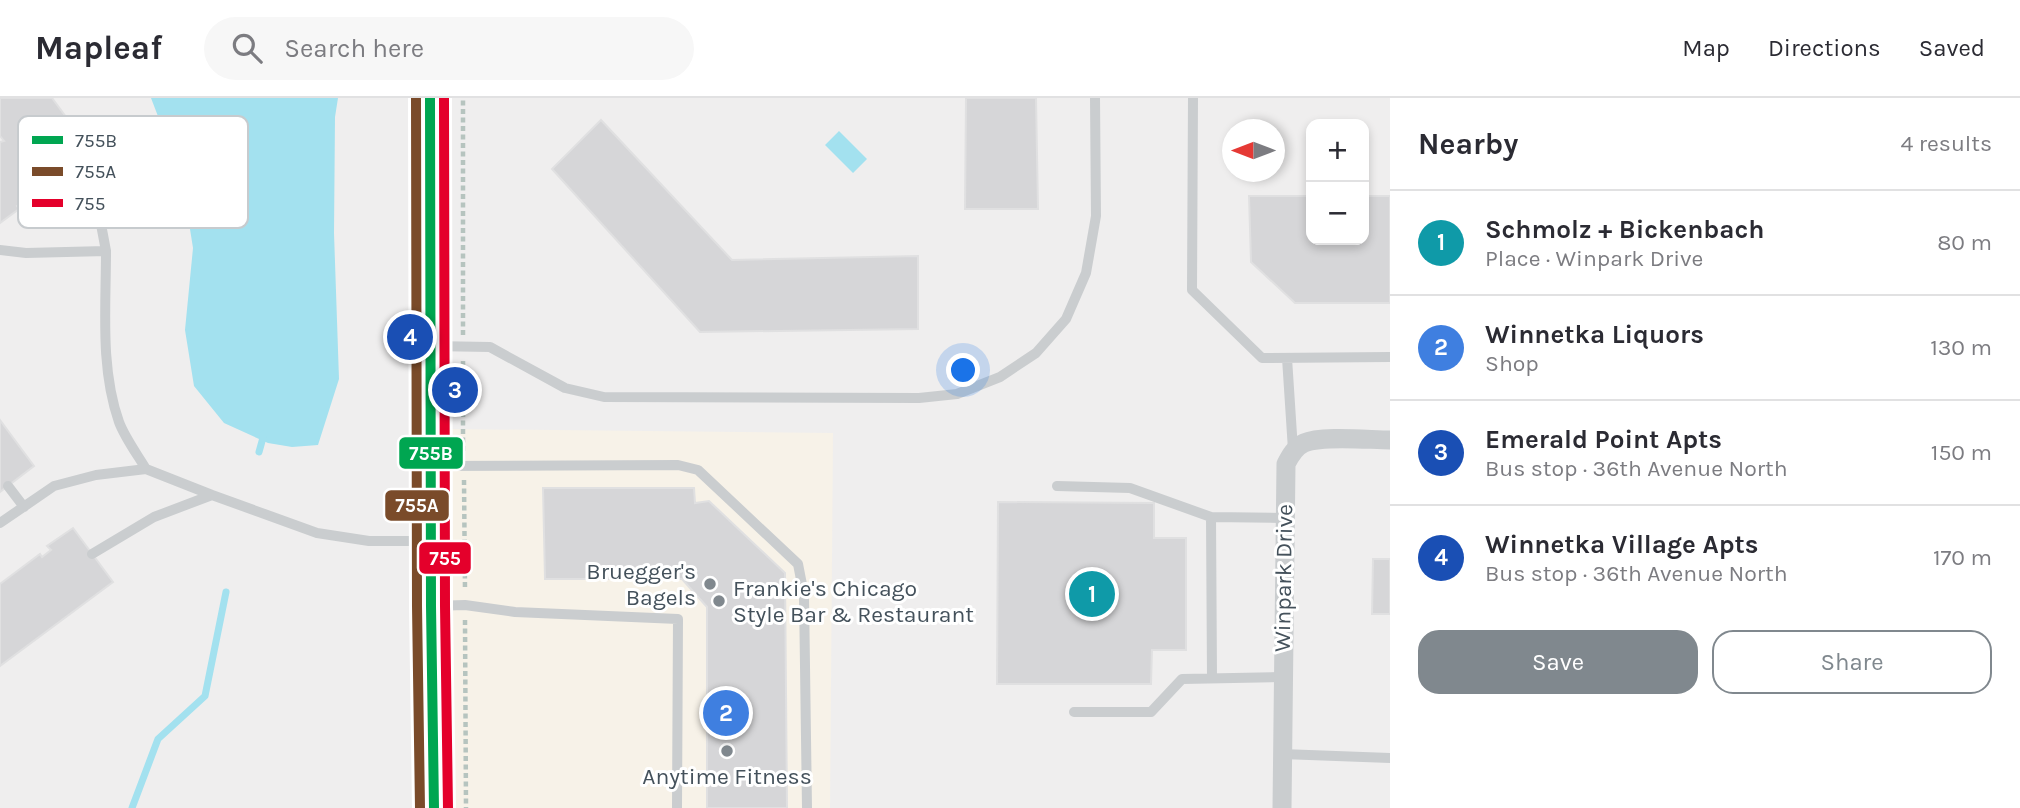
<!DOCTYPE html>
<html lang="en">
<head>
<meta charset="utf-8">
<style>
  body { margin:0; font-family:Karla,sans-serif; background:#f7f7f7; color:#2b2b33 }
  .controls { position:absolute; right:21px; top:21px; display:grid; overflow:hidden; border-radius:14px; box-shadow:0 4px 10px #0003 }
  .controls button { width:63px; height:63px; display:grid; place-items:center; padding:0; border:0; border-bottom:2px solid #e1e1e2; background:#fff; color:#2b2b33; font:35px sans-serif }
  .compass { position:absolute; left:1222px; top:21px; width:63px; height:63px; border-radius:50%; background:#fff; box-shadow:0 4px 10px #0003; rotate:270deg }
  .you { position:absolute; left:964px; top:273px; width:24px; height:24px; margin:-18px; border:5px solid #fff; border-radius:50%; background:#1a73e8; box-shadow:0 0 0 10px #1a73e833 }
  .badge { display:grid; place-items:center; width:46px; height:46px; border-radius:50%; background:#80888e; color:#fff; font-size:23px; font-weight:700 }
  .pin { position:absolute; translate:-50% -50%; border:4px solid #fff; box-shadow:0 2px 7px #0006 }
  .list { margin:0; padding:0; list-style:none }
  h2 { display:flex; justify-content:space-between; align-items:center; height:91px; margin:0; padding:0 28px; font-size:30px }
  h2 small { font-size:23px; font-weight:400; color:#7c7c81 }
  .list li { display:grid; grid-template-columns:46px 1fr auto; gap:21px; align-items:center; box-sizing:border-box; height:105px; padding:0 28px; border-top:2px solid #e1e1e2 }
  .list b { display:block; font-size:26px; white-space:nowrap }
  .list p { margin:0; font-size:23px; white-space:nowrap; color:#7c7c81 }
  .list em { font-size:23px; font-style:normal; color:#7c7c81 }
  .actions { display:flex; gap:14px; padding:21px 28px }
  .actions a { flex:1; padding:16px 0; border:2px solid #80888e; border-radius:21px; text-align:center; font-size:24px; color:#80888e }
  .actions .main { background:#80888e; color:#fff }
  .icon { flex:none; width:38px; height:38px; fill:none; stroke:currentColor; stroke-width:2; stroke-linecap:round; stroke-linejoin:round }
  .map { position:relative; flex:none; width:1390px; height:710px; overflow:hidden }
  header { display:flex; align-items:center; gap:42px; box-sizing:border-box; height:98px; padding:0 35px; background:#fff; border-bottom:2px solid #e1e1e2 }
  header strong { font-size:33px }
  nav { display:flex; gap:38px; margin-inline-start:auto; font-size:24px }
  .search { width:490px; height:63px; background:#f7f7f7; display:flex; align-items:center; gap:18px; box-sizing:border-box; padding:0 24px; border-radius:38px; color:#7c7c81; font-size:26px }
  main { display:flex }
  aside { flex:1; background:#fff }
  .map>svg:first-child { display:block }
  .commercial { fill:#f7f2e8 }
  .water { fill:#a3e1ef }
  .lines { fill:none; stroke-linecap:round; stroke-linejoin:round }
  .stream { stroke:#a3e1ef; stroke-width:7 }
  .building { fill:#d6d6d8; stroke:#e0e0e1; stroke-width:2 }
  .path { stroke:#b6c4bf; stroke-width:4.5; stroke-dasharray:5 3.5; stroke-linecap:butt }
  .service { stroke:#cacdcf; stroke-width:10 }
  .minor { stroke:#cacdcf; stroke-width:19 }
  .tertiary { stroke:#cacdcf; stroke-width:23 }
  .bus-1-casing { stroke:#fff; stroke-width:16 }
  .bus-2-casing { stroke:#fff; stroke-width:16 }
  .bus-3-casing { stroke:#fff; stroke-width:16 }
  .bus-1 { stroke:#00a651; stroke-width:10 }
  .bus-2 { stroke:#7a4b2a; stroke-width:10 }
  .bus-3 { stroke:#e4002b; stroke-width:10 }
  .poi-dot { fill:#80888e; stroke:#fff; stroke-width:2.5 }
  .labels { text-anchor:middle; stroke-width:6; stroke-linejoin:round; paint-order:stroke }
  .poi-label { font-size:23px; fill:#44515b; stroke:#fff; text-anchor:end }
  .street-label { font-size:23px; fill:#44515b; stroke:#fff }
  .key { fill:#fff; stroke:#c7cbce; stroke-width:2 }
  .key-label { font-size:19px; fill:#44515b }
  .line-badge { stroke:#fff; stroke-width:2.5 }
  .badge-label { font-size:19px; text-anchor:middle; font-weight:bold; fill:#fff }
</style>
</head>
<body>
<header>
<strong>Mapleaf</strong>
<div class="search"><svg class="icon" aria-label="search" viewBox="0 0 24 24"><circle cx="10" cy="10" r="6"/><path d="M15 15l6 6"/></svg>Search here</div>
<nav><a>Map</a><a>Directions</a><a>Saved</a></nav>
</header>
<main>
<div class="map">
<svg width="1390" height="710" viewBox="0 0 1390 710">
  <rect width="100%" height="100%" fill="#efeeee"/>
  <!-- commercial -->
  <path class="commercial" d="M450,331L833,335L830,710H455Z"/>
  <!-- water -->
  <path class="water" d="M151,0H338L335,19L334,135L339,281L318,347L292,349L268,345L224,325L194,288L185,232L193,150L182,81Z
    M839,33L867,61L853,75L825,47Z"/>
  <g class="lines">
    <!-- stream -->
    <path class="stream" d="M259,354L264,336
      M132,710L158,641L205,598L226,494"/>
  </g>
  <!-- building -->
  <path class="building" d="M0,0H52L92,54L25,105L23,103L17,108L19,111L0,125V44L4,43L0,38Z
    M966,0H1036L1038,111H965Z
    M601,22L732,162L918,158V231L700,234L552,71Z
    M1249,98H1311V142H1364V98H1390V205H1295L1251,164Z
    M0,322L34,368L0,394Z
    M543,390H694L695,405L709,403L785,475L787,710H707V509L682,481H545Z
    M998,404L1154,405V440H1186V552H1152L1151,586H997Z
    M73,430L113,484L0,568V486L40,456L42,459L51,452L47,448Z
    M1373,461H1390V516H1372Z"/>
  <g class="lines">
    <!-- path -->
    <path class="path" d="M463,237V0
      M463,263V356
      M464,382L465,492
      M465,522L466,710"/>
    <!-- service -->
    <path class="service" d="M1193,0L1192,192L1262,260L1390,259
      M68,73L88,99L100,121L106,153
      M0,152L26,155L106,153C106,210 100,270 119,324C125,340 137,356 146,371
      M431,248L490,249L565,290L604,299L919,300L957,296L1000,279L1036,255L1066,221L1086,175L1096,118L1095,0
      M1287,260L1293,352
      M432,368L678,367L698,372L798,466L804,497L807,710
      M8,388L24,409
      M1057,388L1130,390L1211,419L1283,420
      M1211,419L1212,580
      M0,425L54,388L96,377L146,371L212,397L317,435L369,443H431
      M92,456L154,419L212,397
      M432,508L465,507L515,514L678,521L677,710
      M1074,614H1151L1182,581L1282,579
      M1282,656L1390,660"/>
    <!-- minor -->
    <path class="minor" d="M1282,710L1286,366C1290,358 1295,349 1304,345C1321,337 1370,342 1390,342"/>
    <!-- tertiary -->
    <path class="tertiary" d="M430,0L431,508L434,710"/>
    <defs>
      <path id="bus-1" d="M430,0L431,508L434,710"/>
      <path id="bus-2" d="M416,0L417,508L420,710"/>
      <path id="bus-3" d="M444,0L445,508L448,710"/>
    </defs>
    <!-- bus-1 casing -->
    <use href="#bus-1" class="bus-1-casing"/>
    <!-- bus-2 casing -->
    <use href="#bus-2" class="bus-2-casing"/>
    <!-- bus-3 casing -->
    <use href="#bus-3" class="bus-3-casing"/>
    <!-- bus-1 -->
    <use href="#bus-1" class="bus-1"/>
    <!-- bus-2 -->
    <use href="#bus-2" class="bus-2"/>
    <!-- bus-3 -->
    <use href="#bus-3" class="bus-3"/>
  </g>
  <!-- markers -->
  <g class="poi-dot">
    <circle cx="710" cy="486" r="7"/>
    <circle cx="719" cy="503" r="7"/>
    <circle cx="727" cy="653" r="7"/>
  </g>
  <g class="labels">
    <!-- poi labels -->
    <g class="poi-label">
      <text x="696" y="481">Bruegger's<tspan x="696" dy="26">Bagels</tspan></text>
      <text x="733" y="498" text-anchor="start">Frankie's Chicago<tspan x="733" dy="26">Style Bar &amp; Restaurant</tspan></text>
      <text x="727" y="686" text-anchor="middle">Anytime Fitness</text>
    </g>
    <!-- street labels -->
    <g class="street-label">
      <text transform="translate(1283 480) rotate(-89)" y="8">Winpark Drive</text>
    </g>
  </g>
  <!-- legend -->
  <rect x="18" y="18" width="230" height="112" rx="10" class="key"/>
  <rect x="32" y="38" width="31" height="8" fill="#00a651"/>
  <rect x="32" y="69" width="31" height="9" fill="#7a4b2a"/>
  <rect x="32" y="101" width="31" height="8" fill="#e4002b"/>
  <g class="key-label">
    <text x="75" y="49">755B</text>
    <text x="75" y="80">755A</text>
    <text x="75" y="112">755</text>
  </g>
  <g class="line-badge">
    <rect x="398" y="338" width="66" height="34" rx="7" fill="#00a651"/>
    <rect x="384" y="391" width="66" height="33" rx="7" fill="#7a4b2a"/>
    <rect x="418" y="443" width="54" height="34" rx="7" fill="#e4002b"/>
  </g>
  <g class="badge-label">
    <text x="431" y="362">755B</text>
    <text x="417" y="414">755A</text>
    <text x="445" y="467">755</text>
  </g>
</svg>
<div class="controls">
<button>+</button>
<button>−</button>
</div>
<svg class="compass" viewBox="-18 -18 36 36"><path d="M0-13l5 13h-10z" fill="#e53935"/><path d="M0 13l5-13h-10z" fill="#7c7c81"/></svg>
<div class="you"></div>
<div class="pin badge" style="left:1092px;top:496px;background:#0f9aa8">1</div>
<div class="pin badge" style="left:726px;top:615px;background:#3f7fe0">2</div>
<div class="pin badge" style="left:455px;top:292px;background:#1a4fb4">3</div>
<div class="pin badge" style="left:410px;top:239px;background:#1a4fb4">4</div>
</div>
<aside>
<h2>Nearby<small>4 results</small></h2>
<ul class="list">
<li><span class="badge" style="background:#0f9aa8">1</span><div><b>Schmolz + Bickenbach</b><p>Place · Winpark Drive</p></div><em>80 m</em></li>
<li><span class="badge" style="background:#3f7fe0">2</span><div><b>Winnetka Liquors</b><p>Shop</p></div><em>130 m</em></li>
<li><span class="badge" style="background:#1a4fb4">3</span><div><b>Emerald Point Apts</b><p>Bus stop · 36th Avenue North</p></div><em>150 m</em></li>
<li><span class="badge" style="background:#1a4fb4">4</span><div><b>Winnetka Village Apts</b><p>Bus stop · 36th Avenue North</p></div><em>170 m</em></li>
</ul>
<div class="actions"><a class="main">Save</a><a>Share</a></div>
</aside>
</main>
</body>
</html>
